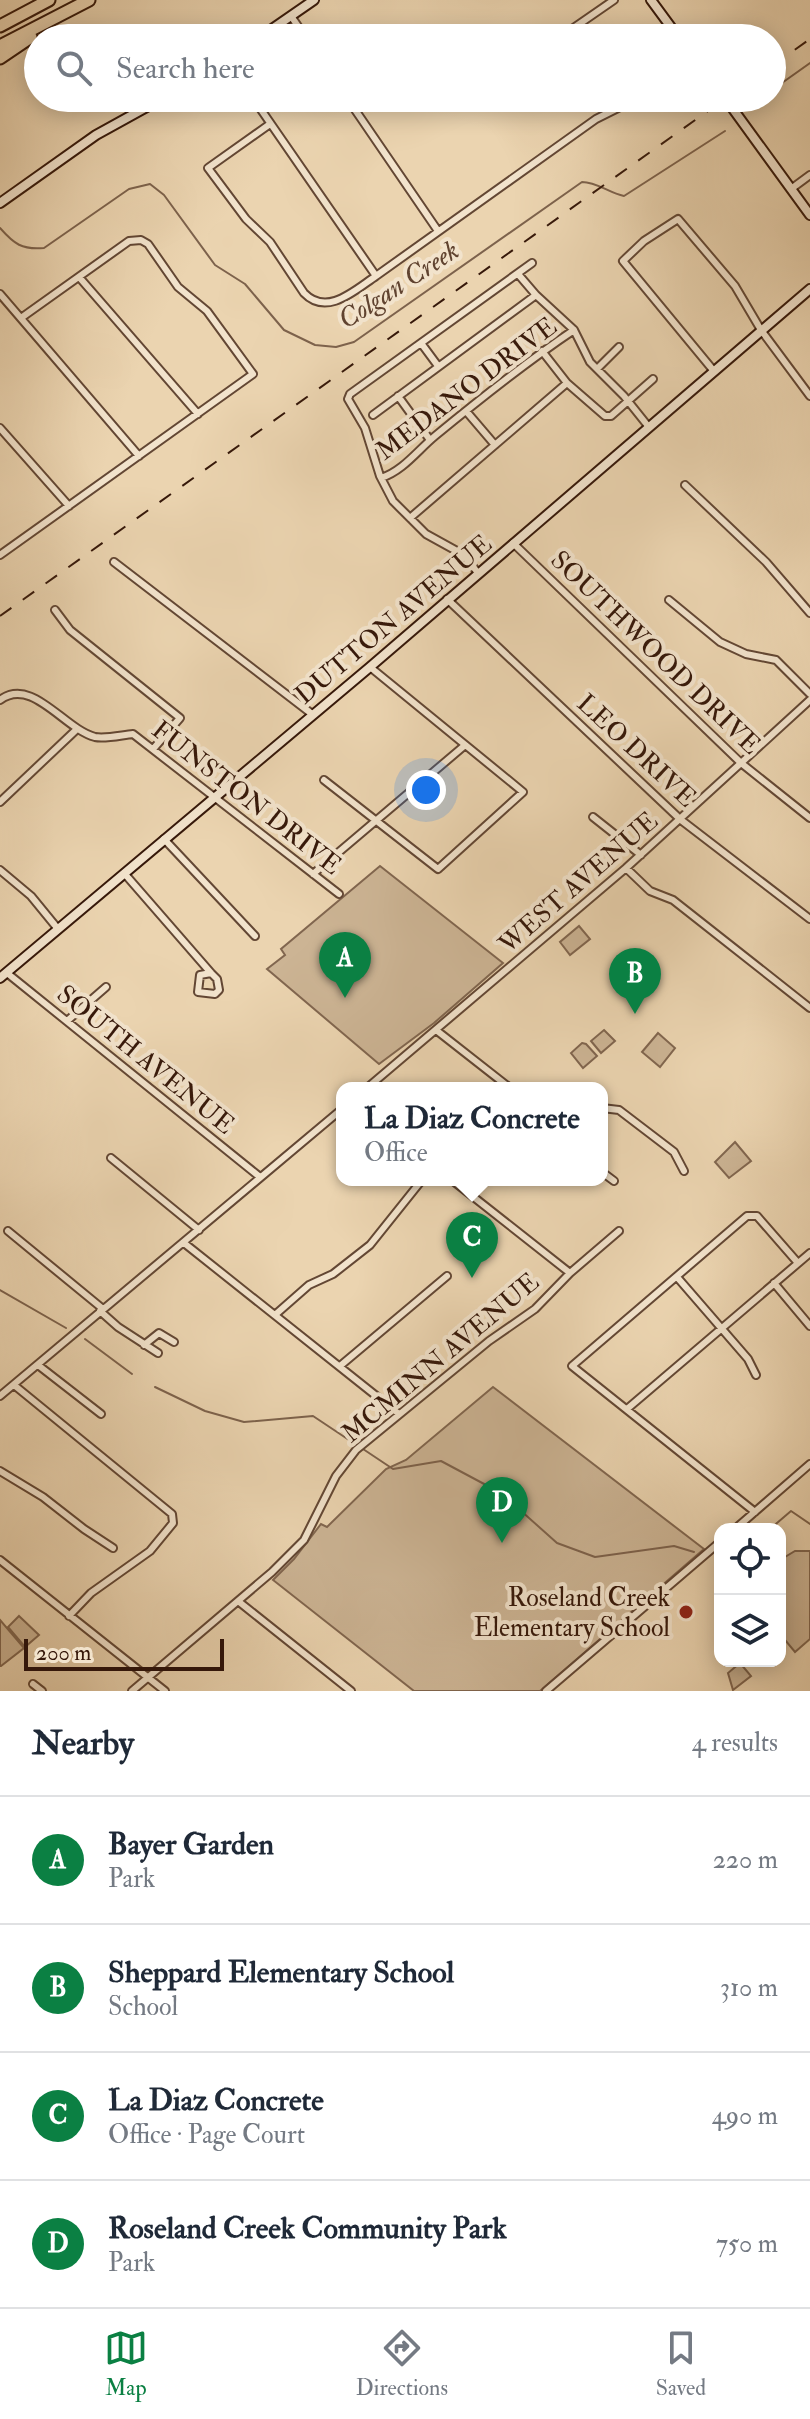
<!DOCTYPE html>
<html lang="en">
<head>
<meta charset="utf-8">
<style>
  body { margin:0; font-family:"IM FELL Double Pica",serif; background:#f2f2f3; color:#1f2937 }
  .controls { position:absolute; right:24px; bottom:24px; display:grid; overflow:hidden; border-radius:16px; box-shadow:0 4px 20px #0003 }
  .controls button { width:72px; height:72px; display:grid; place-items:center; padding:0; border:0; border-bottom:2px solid #e0e1e3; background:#fff; color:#1f2937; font:40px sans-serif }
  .scale { position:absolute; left:24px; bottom:20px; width:200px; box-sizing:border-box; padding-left:8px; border:4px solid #36180a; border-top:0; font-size:22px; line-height:28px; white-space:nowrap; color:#36180a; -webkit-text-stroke:6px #f2e3cc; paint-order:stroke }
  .you { position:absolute; left:426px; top:790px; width:28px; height:28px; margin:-20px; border:6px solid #fff; border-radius:50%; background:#1a73e8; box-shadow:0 0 0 12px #1a73e833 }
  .badge { display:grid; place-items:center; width:52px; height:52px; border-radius:50%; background:#0b8043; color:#fff; font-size:26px; font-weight:700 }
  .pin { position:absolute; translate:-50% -66px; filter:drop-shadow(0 2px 4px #0008) }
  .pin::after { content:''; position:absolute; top:42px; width:28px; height:24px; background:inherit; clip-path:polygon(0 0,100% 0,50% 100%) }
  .popup { position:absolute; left:336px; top:1082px; width:272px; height:104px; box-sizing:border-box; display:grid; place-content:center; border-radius:16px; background:#fff; filter:drop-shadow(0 2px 6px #0005); font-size:26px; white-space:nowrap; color:#747a83 }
  .popup b { font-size:30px; color:#1f2937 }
  .popup::after { content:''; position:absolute; left:50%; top:100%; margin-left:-16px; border:16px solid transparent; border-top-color:#fff }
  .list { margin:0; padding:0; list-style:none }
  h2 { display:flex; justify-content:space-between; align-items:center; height:104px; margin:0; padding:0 32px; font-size:34px }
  h2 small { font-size:26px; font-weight:400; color:#747a83 }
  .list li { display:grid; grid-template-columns:52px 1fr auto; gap:24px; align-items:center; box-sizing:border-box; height:128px; padding:0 32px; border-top:2px solid #e0e1e3 }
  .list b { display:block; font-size:30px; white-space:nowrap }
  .list p { margin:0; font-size:26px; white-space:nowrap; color:#747a83 }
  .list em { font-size:26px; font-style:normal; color:#747a83 }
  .icon { flex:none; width:44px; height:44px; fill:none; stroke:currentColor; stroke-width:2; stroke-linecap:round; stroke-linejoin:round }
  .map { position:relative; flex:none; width:810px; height:1691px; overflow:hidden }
  .search { position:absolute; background:#fff; box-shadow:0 4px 20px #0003; left:24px; right:24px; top:24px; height:88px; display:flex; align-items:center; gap:20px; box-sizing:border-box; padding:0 28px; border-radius:44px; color:#747a83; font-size:30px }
  .sheet { height:616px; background:#fff }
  nav { display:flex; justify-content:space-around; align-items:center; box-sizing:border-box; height:112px; border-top:2px solid #e0e1e3; background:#fff; font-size:22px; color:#747a83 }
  nav a { display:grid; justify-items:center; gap:4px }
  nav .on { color:#0b8043 }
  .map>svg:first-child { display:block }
  .green { fill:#ccb494; stroke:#81664f; stroke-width:2 }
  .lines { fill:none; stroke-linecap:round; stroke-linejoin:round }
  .stream { stroke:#7d624c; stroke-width:2 }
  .street-casing { stroke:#634734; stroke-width:10 }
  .secondary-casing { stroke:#36180a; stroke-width:12 }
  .highway-casing { stroke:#36180a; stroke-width:15 }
  .street { stroke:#f2e3cc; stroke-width:6 }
  .secondary { stroke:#f2e3cc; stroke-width:8 }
  .highway { stroke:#ebd4b0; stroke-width:11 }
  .rail { stroke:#36180a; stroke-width:2; stroke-dasharray:14 14; stroke-linecap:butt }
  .poi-dot { fill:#8f2418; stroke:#f2e3cc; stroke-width:3 }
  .labels { text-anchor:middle; stroke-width:8; stroke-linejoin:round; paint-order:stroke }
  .street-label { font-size:26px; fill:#36180a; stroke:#f2e3cc }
  .poi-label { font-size:26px; fill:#36180a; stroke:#f2e3cc; text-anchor:end }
  .water-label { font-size:28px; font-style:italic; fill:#604330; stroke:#f2e3cc }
</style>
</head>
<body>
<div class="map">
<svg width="810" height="1691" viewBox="0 0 810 1691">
  <rect width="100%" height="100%" fill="#ebd4b0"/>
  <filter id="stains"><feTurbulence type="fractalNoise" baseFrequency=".0025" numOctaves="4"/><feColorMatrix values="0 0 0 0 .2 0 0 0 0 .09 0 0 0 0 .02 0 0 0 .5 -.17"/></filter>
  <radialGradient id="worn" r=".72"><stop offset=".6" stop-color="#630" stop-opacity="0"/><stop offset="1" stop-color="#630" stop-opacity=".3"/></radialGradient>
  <!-- green -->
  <path class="green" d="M380,866L503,963L434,1023L379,1064L267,969L285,955L281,949Z
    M579,926L590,939L570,955L560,942Z
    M604,1030L615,1041L601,1053L591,1041Z
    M658,1033L675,1048L660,1067L642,1052Z
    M582,1043L586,1044L597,1056L583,1068L571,1053Z
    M735,1142L751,1161L729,1178L715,1162Z
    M493,1387L704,1549L540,1691H414L273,1580L294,1559L321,1524L327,1527L386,1469L406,1460Z
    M795,1551H810V1639L795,1652L780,1634V1560Z
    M19,1616L39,1635L25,1647L8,1627Z
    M0,1620L24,1648L1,1666H0Z
    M740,1663L751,1676L733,1690L728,1673Z"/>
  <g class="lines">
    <!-- stream -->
    <path class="stream" d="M772,90L810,63
      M757,101L761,98
      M0,228C14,244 22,250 44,248L129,189L150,184L164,195L215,265L245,284L284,330L315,345L336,347L354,342L582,182C597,182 609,193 624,196L725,131
      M0,1290L66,1328
      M85,1339L132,1374
      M155,1387L205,1411L244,1422L313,1416L358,1446
      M363,1449L393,1469L441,1461L501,1493L557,1543L595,1557L674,1546L694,1552
      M770,1529L791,1511L810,1524
      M717,1559L720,1560"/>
    <defs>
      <path id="street" d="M291,16L306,38
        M559,38L614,0
        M253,98L376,276
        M347,98L438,231
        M465,99L483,98
        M270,124L208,168L246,219L270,242L304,293C327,317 355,290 376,276L596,119L638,98
        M791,189L810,175
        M518,274L536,295L574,330L590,362L624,396L648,426
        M79,277L198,414
        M0,294L139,456
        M421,343L438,366
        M542,351L567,383L605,416H611L653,379
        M597,369L619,347
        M713,370L623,261L644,241L678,219L735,286L761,330L810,396
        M398,396L430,440
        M466,411L495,445
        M373,415L536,295
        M0,428L69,506
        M381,478C403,471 418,450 435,436C480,399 526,362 574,330
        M685,485L766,562L810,613
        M410,518L567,383
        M513,543L741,763L810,818
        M0,555L253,374L207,311L178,287L148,244L141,240L129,241L21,318
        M114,562L312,714
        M478,573L464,555L426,534L393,501L380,476L365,428L348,399L350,394L532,263
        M447,599L681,820L810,919
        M669,600L720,642L746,654L776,660L810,694
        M55,610L70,630L180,718L154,748
        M0,700C32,676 64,729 95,737C106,739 122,735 133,734L339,894
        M324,780L438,869L523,792L370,667
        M0,802L77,729
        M593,817L641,855
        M164,839L255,936
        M626,868L650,891L673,900L810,1008
        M0,870L31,896L58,929
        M124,873L211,973L217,979L219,990L215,994L198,992L200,975L211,973
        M313,874L464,746
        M7,973L260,1177
        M67,1021L106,987
        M436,1030L510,1088
        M367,1088L626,868L810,700
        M602,1108L619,1110L674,1152L684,1171
        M111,1158L199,1230
        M602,1172L614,1181
        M452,1180L570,1273
        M8,1231L103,1309
        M184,1243L399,1414
        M677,1277L748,1359L756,1375
        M774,1283L810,1326
        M100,1311L118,1327L158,1353
        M276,1314L309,1285L333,1274L370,1245L422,1180
        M144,1345L159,1333L174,1342
        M38,1365L101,1414
        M340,1366L447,1276
        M14,1385L172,1514L173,1523L150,1551L91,1593L69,1616
        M0,1396L342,1109
        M627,1409L810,1253
        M0,1471L43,1497L84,1529L113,1548
        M755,1512L572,1366L747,1216H757L798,1263
        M735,1529L810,1464
        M0,1560L165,1691
        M238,1601L351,1691
        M33,1684L42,1691
        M132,1691L272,1572L304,1540L336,1476L356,1450L489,1341L535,1309L570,1273L619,1231
        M546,1691L720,1542"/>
      <path id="secondary" d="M651,0L679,38
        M259,38L314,0
        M725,98L810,215
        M0,203L96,135L163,98
        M0,978L370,667L810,289"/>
      <path id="highway" d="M0,26L49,0
        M0,46L89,0
        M0,58L31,37"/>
    </defs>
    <!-- street casing -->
    <use href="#street" class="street-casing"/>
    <!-- secondary casing -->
    <use href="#secondary" class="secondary-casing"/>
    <!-- highway casing -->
    <use href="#highway" class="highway-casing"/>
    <!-- street -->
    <use href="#street" class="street"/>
    <!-- secondary -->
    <use href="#secondary" class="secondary"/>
    <!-- highway -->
    <use href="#highway" class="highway"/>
    <!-- rail -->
    <path class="rail" d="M772,66L810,39
      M0,616L726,98"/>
  </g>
  <!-- markers -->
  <circle class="poi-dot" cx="686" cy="1612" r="8"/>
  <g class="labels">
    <!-- street labels -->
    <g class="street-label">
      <text transform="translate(466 388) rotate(-37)" y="9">MEDANO DRIVE</text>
      <text transform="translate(393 619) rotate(-40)" y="9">DUTTON AVENUE</text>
      <text transform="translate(656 652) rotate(44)" y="9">SOUTHWOOD DRIVE</text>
      <text transform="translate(637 750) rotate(43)" y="9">LEO DRIVE</text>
      <text transform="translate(247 797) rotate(38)" y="9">FUNSTON DRIVE</text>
      <text transform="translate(578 882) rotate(-41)" y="9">WEST AVENUE</text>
      <text transform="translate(146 1059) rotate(39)" y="9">SOUTH AVENUE</text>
      <text transform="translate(440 1357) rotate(-40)" y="9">MCMINN AVENUE</text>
    </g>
    <!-- poi labels -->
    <g class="poi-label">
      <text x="670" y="1606">Roseland Creek<tspan x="670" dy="30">Elementary School</tspan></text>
    </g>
    <!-- water labels -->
    <g class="water-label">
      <text transform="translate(398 284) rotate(-33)" y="10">Colgan Creek</text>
    </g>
  </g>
  <rect width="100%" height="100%" filter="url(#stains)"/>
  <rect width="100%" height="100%" fill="url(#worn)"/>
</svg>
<div class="controls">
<button><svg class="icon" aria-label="locate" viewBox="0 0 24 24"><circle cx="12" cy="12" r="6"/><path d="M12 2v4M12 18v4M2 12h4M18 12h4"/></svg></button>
<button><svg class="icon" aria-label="layers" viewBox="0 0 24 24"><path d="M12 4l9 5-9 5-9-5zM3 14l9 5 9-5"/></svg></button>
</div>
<div class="scale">200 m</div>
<div class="you"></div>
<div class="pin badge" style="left:345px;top:998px">A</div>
<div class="pin badge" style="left:635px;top:1014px">B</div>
<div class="pin badge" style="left:472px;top:1278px">C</div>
<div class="popup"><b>La Diaz Concrete</b>Office</div>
<div class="pin badge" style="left:502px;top:1543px">D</div>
<div class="search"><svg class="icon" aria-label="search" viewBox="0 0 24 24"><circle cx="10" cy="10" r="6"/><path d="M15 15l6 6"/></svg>Search here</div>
</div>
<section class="sheet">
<h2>Nearby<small>4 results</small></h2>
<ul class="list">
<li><span class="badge">A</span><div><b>Bayer Garden</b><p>Park</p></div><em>220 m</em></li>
<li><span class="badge">B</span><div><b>Sheppard Elementary School</b><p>School</p></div><em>310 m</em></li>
<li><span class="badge">C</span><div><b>La Diaz Concrete</b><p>Office · Page Court</p></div><em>490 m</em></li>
<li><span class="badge">D</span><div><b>Roseland Creek Community Park</b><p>Park</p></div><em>750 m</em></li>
</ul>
</section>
<nav>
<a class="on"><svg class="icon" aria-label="map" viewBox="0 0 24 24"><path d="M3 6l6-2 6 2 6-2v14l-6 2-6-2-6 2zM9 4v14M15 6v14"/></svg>Map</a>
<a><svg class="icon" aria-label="directions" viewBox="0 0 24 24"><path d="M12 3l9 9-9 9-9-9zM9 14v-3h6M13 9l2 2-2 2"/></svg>Directions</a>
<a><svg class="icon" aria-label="saved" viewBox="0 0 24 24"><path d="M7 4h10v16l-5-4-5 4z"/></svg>Saved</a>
</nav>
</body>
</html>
